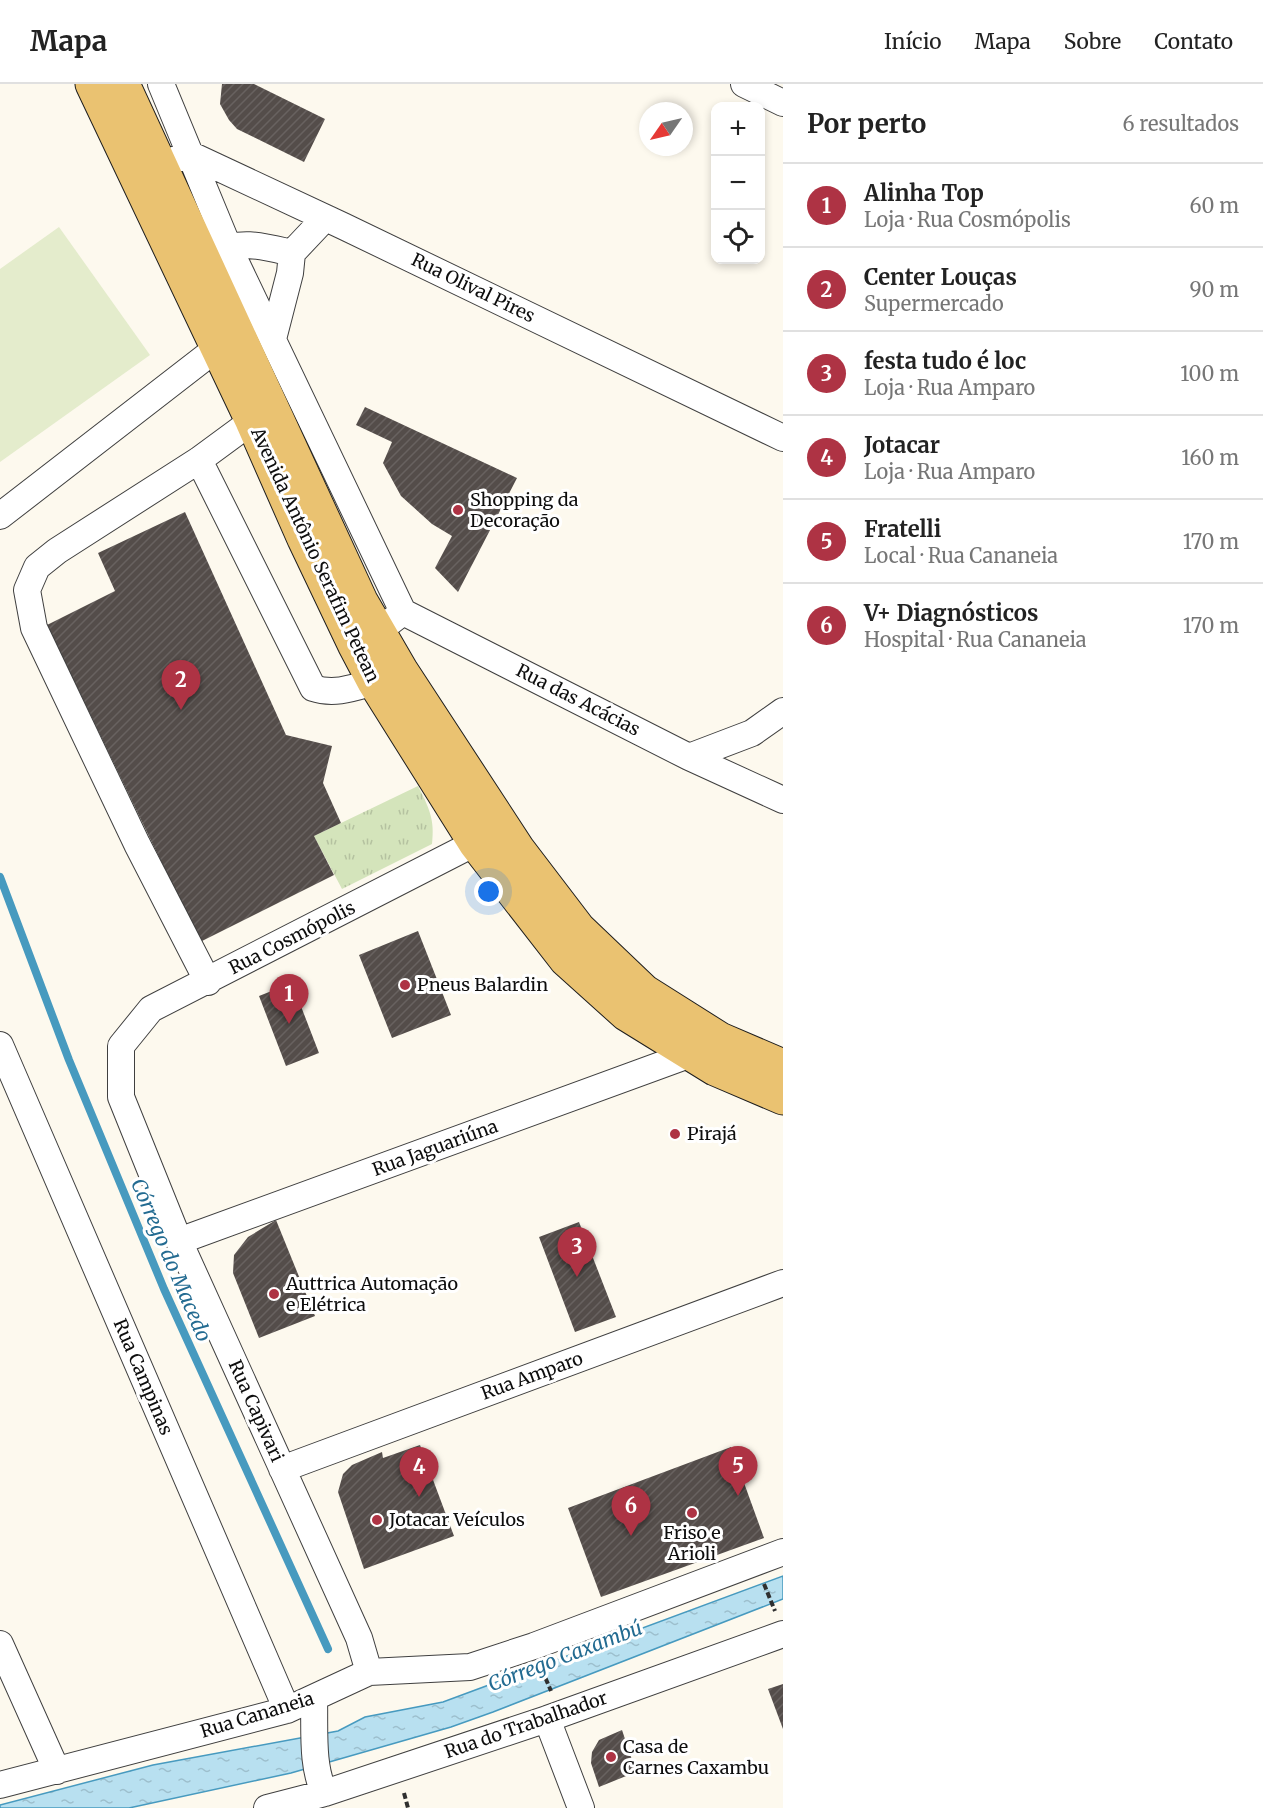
<!DOCTYPE html>
<html lang="pt">
<head>
<meta charset="utf-8">
<style>
  body { margin:0; font-family:Merriweather,serif; background:#f6f6f6; color:#222 }
  .controls { position:absolute; right:18px; top:18px; display:grid; overflow:hidden; border-radius:12px; box-shadow:0 3px 9px #0003 }
  .controls button { width:54px; height:54px; display:grid; place-items:center; padding:0; border:0; border-bottom:2px solid #e0e0e0; background:#fff; color:#222; font:30px sans-serif }
  .compass { position:absolute; left:639px; top:18px; width:54px; height:54px; border-radius:50%; background:#fff; box-shadow:0 3px 9px #0003; rotate:236deg }
  .you { position:absolute; left:489px; top:808px; width:21px; height:21px; margin:-15px; border:4px solid #fff; border-radius:50%; background:#1a73e8; box-shadow:0 0 0 9px #1a73e833 }
  .badge { display:grid; place-items:center; width:39px; height:39px; border-radius:50%; background:#ae3344; color:#fff; font-size:20px; font-weight:700 }
  .pin { position:absolute; translate:-50% -50px; filter:drop-shadow(0 2px 3px #0008) }
  .pin::after { content:''; position:absolute; top:32px; width:21px; height:18px; background:inherit; clip-path:polygon(0 0,100% 0,50% 100%) }
  .list { margin:0; padding:0; list-style:none }
  h2 { display:flex; justify-content:space-between; align-items:center; height:78px; margin:0; padding:0 24px; font-size:26px }
  h2 small { font-size:20px; font-weight:400; color:#767676 }
  .list li { display:grid; grid-template-columns:39px 1fr auto; gap:18px; align-items:center; box-sizing:border-box; height:84px; padding:0 24px; border-top:2px solid #e0e0e0 }
  .list b { display:block; font-size:22px; white-space:nowrap }
  .list p { margin:0; font-size:20px; white-space:nowrap; color:#767676 }
  .list em { font-size:20px; font-style:normal; color:#767676 }
  .icon { flex:none; width:33px; height:33px; fill:none; stroke:currentColor; stroke-width:2; stroke-linecap:round; stroke-linejoin:round }
  .map { position:relative; flex:none; width:783px; height:1724px; overflow:hidden }
  header { display:flex; align-items:center; gap:36px; box-sizing:border-box; height:84px; padding:0 30px; background:#fff; border-bottom:2px solid #e0e0e0 }
  header strong { font-size:28px }
  nav { display:flex; gap:33px; margin-inline-start:auto; font-size:21px }
  main { display:flex }
  aside { flex:1; background:#fff }
  .map>svg:first-child { display:block }
  .grass { fill:url(#grass-tufts) }
  .pitch { fill:#e4eccc }
  .water { fill:url(#water-ripples); stroke:#479abf; stroke-width:1.5 }
  .lines { fill:none; stroke-linecap:round; stroke-linejoin:round }
  .stream { stroke:#479abf; stroke-width:8 }
  .building { fill:url(#building-hatch) }
  .minor-casing { stroke:#404040; stroke-width:28 }
  .major-casing { stroke:#1e1e1e; stroke-width:35 }
  .path { stroke:#2f2f2f; stroke-width:4; stroke-dasharray:6 3; stroke-linecap:butt }
  .minor { stroke:#fff; stroke-width:26 }
  .major { stroke:#eac271; stroke-width:33 }
  .poi-dot { fill:#ae3344; stroke:#fff; stroke-width:2 }
  .labels { text-anchor:middle; stroke-width:6; stroke-linejoin:round; paint-order:stroke }
  .street-label { font-size:18px; fill:#0d0d0d; stroke:#fff }
  .poi-label { font-size:18px; fill:#0d0d0d; stroke:#fff; text-anchor:start }
  .water-label { font-size:20px; font-style:italic; fill:#236b91; stroke:#fff }
</style>
</head>
<body>
<header>
<strong>Mapa</strong>
<nav><a>Início</a><a>Mapa</a><a>Sobre</a><a>Contato</a></nav>
</header>
<main>
<div class="map">
<svg width="783" height="1724" viewBox="0 0 783 1724">
  <defs>
    <pattern id="grass-tufts" width="24" height="20" patternUnits="userSpaceOnUse" patternTransform="scale(1.5)"><rect width="24" height="20" fill="#d4e4bb"/><path d="M3 7l-1-3M5 7V3M7 7l1-3M15 17l-1-3M17 17v-4M19 17l1-3" fill="none" stroke="#b5c2a0"/></pattern>
    <pattern id="water-ripples" width="26" height="14" patternUnits="userSpaceOnUse" patternTransform="scale(1.5)"><rect width="26" height="14" fill="#b8e0f0"/><path d="M2 4q2-2 4 0t4 0M15 11q2-2 4 0t4 0" fill="none" stroke="#9dbfcd"/></pattern>
    <pattern id="building-hatch" width="6" height="6" patternUnits="userSpaceOnUse" patternTransform="scale(1.5)"><rect width="6" height="6" fill="#544d4a"/><path d="M-1 1l2-2M0 6l6-6M5 7l2-2" fill="none" stroke="#686260"/></pattern>
  </defs>
  <rect width="100%" height="100%" fill="#fdf9ee"/>
  <!-- grass -->
  <path class="grass" d="M418,702C429,724 435,735 432,760L342,805L314,752Z"/>
  <!-- pitch -->
  <path class="pitch" d="M59,143L150,271L0,378V185Z"/>
  <!-- water -->
  <path class="water" d="M783,1492V1515L493,1628L451,1643L291,1689L129,1724H0V1721L153,1681L338,1647L365,1633L443,1618Z"/>
  <g class="lines">
    <!-- stream -->
    <path class="stream" d="M0,793L69,976L164,1205L328,1565"/>
  </g>
  <!-- building -->
  <path class="building" d="M222,0H254L325,35L304,78L237,45L229,36L220,20Z
    M365,323L517,394L458,508L435,484L452,452L432,440L401,412L383,379L392,358L356,341Z
    M185,428L286,651L332,662L323,699L341,739L314,752L334,791L200,858L47,541L115,507L98,469Z
    M418,847L451,931L392,954L359,871Z
    M292,899L319,969L286,982L259,912Z
    M276,1136L315,1232L259,1254L233,1189L234,1171L248,1153Z
    M579,1138L616,1233L575,1248L539,1153Z
    M420,1361L454,1452L364,1485L338,1408L343,1390L352,1381L382,1368L383,1374Z
    M731,1363L764,1454L601,1513L568,1424Z
    M783,1600V1645L768,1605Z
    M622,1646L636,1688L599,1703L591,1679L592,1668L599,1656Z"/>
  <g class="lines">
    <defs>
      <path id="minor" d="M161,0L228,162L403,528
        M744,0L783,19
        M161,81L189,70L343,142L783,354
        M213,168C243,156 262,162 292,169
        M273,255L290,189L292,169L325,134
        M199,376L313,604C334,611 353,604 374,598
        M0,432L217,264
        M390,538L403,528L689,673L783,716
        M689,673L752,649L783,627
        M208,898L137,760L34,544L27,506L37,483L57,467L199,376L252,337
        M0,961L287,1626
        M179,1157L691,970
        M282,1385L783,1199
        M0,1560L57,1687
        M369,1588L359,1554L179,1157L121,1013V962L151,925L475,759
        M314,1615C315,1643 311,1684 325,1709
        M547,1635L581,1724
        M0,1701L287,1626L369,1588L470,1583L534,1562L783,1468
        M267,1724L325,1709L547,1635L783,1550"/>
      <path id="major" d="M92,0L252,337L304,455L354,560L374,598L475,759L566,876L626,930L715,985L783,1014
        M123,0L361,517L401,586L518,765L579,845L644,907L720,955L783,982"/>
    </defs>
    <!-- minor casing -->
    <use href="#minor" class="minor-casing"/>
    <!-- major casing -->
    <use href="#major" class="major-casing"/>
    <!-- path -->
    <path class="path" d="M764,1500L775,1527
      M542,1586L551,1607
      M404,1709L408,1724"/>
    <!-- minor -->
    <use href="#minor" class="minor"/>
    <!-- major -->
    <use href="#major" class="major"/>
  </g>
  <!-- markers -->
  <g class="poi-dot">
    <circle cx="458" cy="426" r="6"/>
    <circle cx="405" cy="901" r="6"/>
    <circle cx="675" cy="1050" r="6"/>
    <circle cx="274" cy="1210" r="6"/>
    <circle cx="692" cy="1429" r="6"/>
    <circle cx="377" cy="1436" r="6"/>
    <circle cx="611" cy="1673" r="6"/>
  </g>
  <g class="labels">
    <!-- street labels -->
    <g class="street-label">
      <text transform="translate(473 204) rotate(26)" y="6">Rua Olival Pires</text>
      <text transform="translate(315 471) rotate(65)" y="6">Avenida Antônio Serafim Petean</text>
      <text transform="translate(578 616) rotate(27)" y="6">Rua das Acácias</text>
      <text transform="translate(292 854) rotate(-27)" y="6">Rua Cosmópolis</text>
      <text transform="translate(435 1064) rotate(-20)" y="6">Rua Jaguariúna</text>
      <text transform="translate(532 1292) rotate(-20)" y="6">Rua Amparo</text>
      <text transform="translate(143 1293) rotate(67)" y="6">Rua Campinas</text>
      <text transform="translate(256 1327) rotate(66)" y="6">Rua Capivari</text>
      <text transform="translate(257 1631) rotate(-17)" y="6">Rua Cananeia</text>
      <text transform="translate(526 1641) rotate(-19)" y="6">Rua do Trabalhador</text>
    </g>
    <!-- poi labels -->
    <g class="poi-label">
      <text x="470" y="422">Shopping da<tspan x="470" dy="21">Decoração</tspan></text>
      <text x="417" y="907">Pneus Balardin</text>
      <text x="687" y="1056">Pirajá</text>
      <text x="286" y="1206">Auttrica Automação<tspan x="286" dy="21">e Elétrica</tspan></text>
      <text x="389" y="1442">Jotacar Veículos</text>
      <text x="692" y="1455" text-anchor="middle">Friso e<tspan x="692" dy="21">Arioli</tspan></text>
      <text x="623" y="1669">Casa de<tspan x="623" dy="21">Carnes Caxambu</tspan></text>
    </g>
    <!-- water labels -->
    <g class="water-label">
      <text transform="translate(171 1176) rotate(67)" y="7">Córrego do Macedo</text>
      <text transform="translate(565 1572) rotate(-21)" y="7">Córrego Caxambú</text>
    </g>
  </g>
</svg>
<div class="controls">
<button>+</button>
<button>−</button>
<button><svg class="icon" aria-label="locate" viewBox="0 0 24 24"><circle cx="12" cy="12" r="6"/><path d="M12 2v4M12 18v4M2 12h4M18 12h4"/></svg></button>
</div>
<svg class="compass" viewBox="-18 -18 36 36"><path d="M0-13l5 13h-10z" fill="#e53935"/><path d="M0 13l5-13h-10z" fill="#767676"/></svg>
<div class="you"></div>
<div class="pin badge" style="left:289px;top:940px">1</div>
<div class="pin badge" style="left:181px;top:626px">2</div>
<div class="pin badge" style="left:577px;top:1193px">3</div>
<div class="pin badge" style="left:419px;top:1413px">4</div>
<div class="pin badge" style="left:738px;top:1412px">5</div>
<div class="pin badge" style="left:631px;top:1452px">6</div>
</div>
<aside>
<h2>Por perto<small>6 resultados</small></h2>
<ul class="list">
<li><span class="badge">1</span><div><b>Alinha Top</b><p>Loja · Rua Cosmópolis</p></div><em>60 m</em></li>
<li><span class="badge">2</span><div><b>Center Louças</b><p>Supermercado</p></div><em>90 m</em></li>
<li><span class="badge">3</span><div><b>festa tudo é loc</b><p>Loja · Rua Amparo</p></div><em>100 m</em></li>
<li><span class="badge">4</span><div><b>Jotacar</b><p>Loja · Rua Amparo</p></div><em>160 m</em></li>
<li><span class="badge">5</span><div><b>Fratelli</b><p>Local · Rua Cananeia</p></div><em>170 m</em></li>
<li><span class="badge">6</span><div><b>V+ Diagnósticos</b><p>Hospital · Rua Cananeia</p></div><em>170 m</em></li>
</ul>
</aside>
</main>
</body>
</html>
